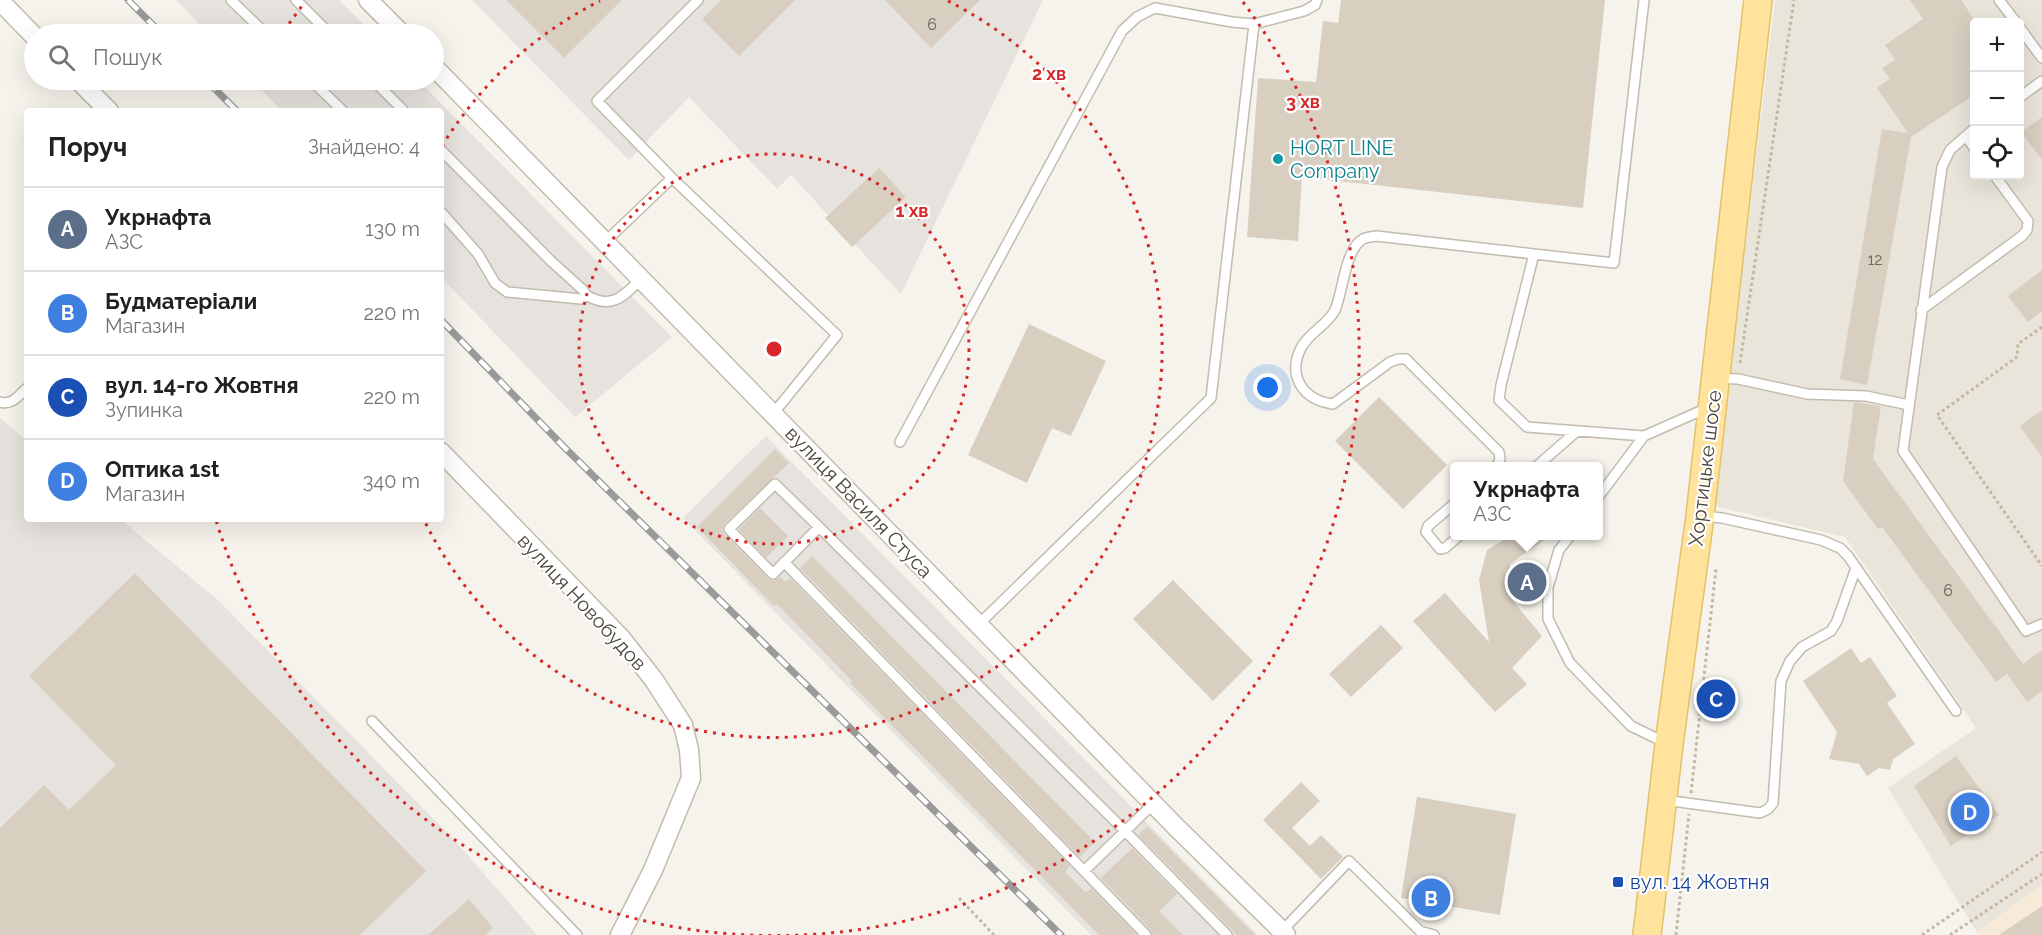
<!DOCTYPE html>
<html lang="uk">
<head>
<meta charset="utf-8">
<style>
  body { margin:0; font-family:Raleway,sans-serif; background:#f6f6f6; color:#202124 }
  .controls { position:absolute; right:18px; top:18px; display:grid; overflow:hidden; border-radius:6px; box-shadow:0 6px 24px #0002 }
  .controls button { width:54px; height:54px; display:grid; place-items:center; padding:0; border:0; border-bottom:2px solid #e0e0e0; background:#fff; color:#202124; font:30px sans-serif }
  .you { position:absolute; left:1268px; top:388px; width:21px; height:21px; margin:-15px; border:4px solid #fff; border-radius:50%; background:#1a73e8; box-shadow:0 0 0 9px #1a73e833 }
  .badge { display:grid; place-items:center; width:39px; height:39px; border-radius:50%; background:#fc3f1d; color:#fff; font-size:20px; font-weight:700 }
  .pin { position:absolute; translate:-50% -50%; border:3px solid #fff; box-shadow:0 2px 6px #0006 }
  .popup { position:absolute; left:1450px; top:462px; width:153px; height:78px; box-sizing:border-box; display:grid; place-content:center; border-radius:6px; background:#fff; filter:drop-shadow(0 2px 4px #0005); font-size:20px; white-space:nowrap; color:#757577 }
  .popup b { font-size:22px; color:#202124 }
  .popup::after { content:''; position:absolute; left:50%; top:100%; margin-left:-12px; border:12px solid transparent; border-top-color:#fff }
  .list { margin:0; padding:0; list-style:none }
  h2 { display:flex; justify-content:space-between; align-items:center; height:78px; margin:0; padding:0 24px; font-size:26px }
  h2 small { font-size:20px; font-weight:400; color:#757577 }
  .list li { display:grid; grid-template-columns:39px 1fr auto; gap:18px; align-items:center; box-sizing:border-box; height:84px; padding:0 24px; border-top:2px solid #e0e0e0 }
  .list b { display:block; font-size:22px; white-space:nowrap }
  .list p { margin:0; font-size:20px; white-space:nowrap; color:#757577 }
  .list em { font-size:20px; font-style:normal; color:#757577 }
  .icon { flex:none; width:33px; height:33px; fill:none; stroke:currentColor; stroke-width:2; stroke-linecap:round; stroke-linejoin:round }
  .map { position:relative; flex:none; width:2042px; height:935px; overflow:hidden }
  .search { position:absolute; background:#fff; box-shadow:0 6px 24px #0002; left:24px; top:24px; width:420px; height:66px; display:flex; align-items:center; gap:15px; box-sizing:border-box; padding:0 21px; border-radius:33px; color:#757577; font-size:22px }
  .panel { position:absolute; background:#fff; box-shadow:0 6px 24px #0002; left:24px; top:108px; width:420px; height:414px; border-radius:6px }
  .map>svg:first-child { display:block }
  .residential { fill:#eae5da; fill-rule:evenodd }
  .commercial { fill:#f7ead8 }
  .industrial { fill:#e6e2dd }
  .building { fill:#d8cfc1 }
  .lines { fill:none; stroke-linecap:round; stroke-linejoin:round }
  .lane-casing { stroke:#c2bbae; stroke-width:12 }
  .street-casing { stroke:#c2bbae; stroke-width:21 }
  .primary-casing { stroke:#e6c16a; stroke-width:30 }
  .path { stroke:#c4b79f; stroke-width:3; stroke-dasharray:3 3; stroke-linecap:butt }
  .lane { stroke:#fff; stroke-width:9 }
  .street { stroke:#fff; stroke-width:18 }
  .primary { stroke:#ffe39c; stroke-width:27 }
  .rail-casing { stroke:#9a9a9a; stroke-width:7 }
  .rail { stroke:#fff; stroke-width:4.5; stroke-dasharray:14; stroke-linecap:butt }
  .ring { fill:none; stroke:#d62828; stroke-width:3; stroke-dasharray:3 6 }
  .culture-dot { fill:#0f9aa8; stroke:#fff; stroke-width:2 }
  .transit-dot { fill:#1a4fb4; stroke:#fff; stroke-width:2 }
  .labels { text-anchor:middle; stroke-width:4.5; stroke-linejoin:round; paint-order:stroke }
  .number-label { font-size:16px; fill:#6e675b }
  .culture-label { font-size:20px; fill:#0d838f; stroke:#fff; text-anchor:start }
  .street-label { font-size:20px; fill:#4b4439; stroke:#fff }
  .transit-label { font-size:20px; fill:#164399; stroke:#fff; text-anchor:start }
  .centre { fill:#d62828; stroke:#fff; stroke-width:3 }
  .ring-label { font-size:18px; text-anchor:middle; font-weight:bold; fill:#d62828; stroke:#fff; stroke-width:4.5; stroke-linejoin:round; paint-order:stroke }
</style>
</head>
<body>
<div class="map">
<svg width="2042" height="935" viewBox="0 0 2042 935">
  <rect width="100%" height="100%" fill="#f6f3ec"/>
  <!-- residential -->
  <path class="residential" d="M1775,0H2042V885L1977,932L1888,788L1976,728L1845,537L1714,506ZM1974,22H2020V176H1974Z"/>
  <!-- commercial -->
  <path class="commercial" d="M2042,885V935H1980L1977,932Z"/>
  <!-- industrial -->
  <path class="industrial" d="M176,0H339L373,34H209Z
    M472,0H1043L901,294L791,175L777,189L689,97L629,160Z
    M252,80H418L672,337L575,417L441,277V111H282Z
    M0,418L27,441V519H120L219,601L457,843L537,935H0Z
    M766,436L1258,935H1091L683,518Z"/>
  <!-- building -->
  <path class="building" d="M506,0H622L564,58Z
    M721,0H795L739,56L702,19Z
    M885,0H980L931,48Z
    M1341,0H1605L1583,208L1302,177L1298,241L1247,237L1258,78L1316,82L1323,21L1338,23Z
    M1910,0H1961L1974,19V95L1911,137L1867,385L1840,379L1882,129L1908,133L1877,88L1890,79L1882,68L1895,60L1885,45L1923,19Z
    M2042,117V160L2021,132Z
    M879,168L906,197L852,247L825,218Z
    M2042,270V311L2028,322L2008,296Z
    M1029,324L1106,361L1071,436L1052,428L1027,483L968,455Z
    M1379,397L1447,465L1403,509L1335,441Z
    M1854,402L1881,406L1873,459L2023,664L2042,650V691L2027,702L2007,674L1996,682L1882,527L1878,529L1843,481Z
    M2042,410V457L2020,426Z
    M775,449L789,463L724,524L722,530L724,534L769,579L774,581L780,577L785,582L790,578L1070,866L1065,872L1086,893L1091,888L1137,935H1099L850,683L852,681L777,604L774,606L697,527Z
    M760,508L788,536L766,558L739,529Z
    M1510,536H1550L1510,564L1508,595L1542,636L1512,668L1527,684L1495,712L1413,621L1445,593L1489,642L1479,580L1487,550Z
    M812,556L1095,842L1080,857L800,568Z
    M135,573L426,871L360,935H0V828L44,785L69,810L116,765L29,676Z
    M1173,580L1253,661L1213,701L1133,619Z
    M1381,625L1403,648L1351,697L1329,674Z
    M1851,648L1861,663L1870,657L1897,696L1887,703L1915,744L1893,759L1890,770L1879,768L1867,776L1859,764L1829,759L1837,732L1803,681Z
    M1956,756L1999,815L1951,846L1914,786Z
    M1301,782L1320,801L1292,828L1310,846L1321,835L1343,857L1321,879L1263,820Z
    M1417,797L1516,814L1500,915L1401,898Z
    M1147,826L1255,935H1237L1187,884L1138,835Z
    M1132,848L1177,894L1159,911L1183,935H1153L1151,930L1101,878Z
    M469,899L493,928L485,935H428Z
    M2042,906V935H1999Z"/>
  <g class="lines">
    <defs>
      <path id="lane" d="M231,0L266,34
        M296,0L330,34
        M1999,0L2016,22
        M2020,28L2042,58
        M311,80L343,111
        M373,80L404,111
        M2020,97L2042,81
        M1974,129L1950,150L1942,167L1903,451L2026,631L2042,624
        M1966,136L1974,148
        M441,150L551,261L583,290L585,293V297L581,299L507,292L495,283L478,254L441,212
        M672,178L597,101L698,0
        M605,242L672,178L837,335L773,414
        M1534,254L1614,263L1644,0
        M586,295C611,310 623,297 641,279
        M1921,310L2022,236L2027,230L2028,221L1995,176
        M1718,378L1738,379L1807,394L1866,396L1909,405
        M0,402C12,406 19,395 27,388
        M900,442L1122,31L1137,17L1155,8L1232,22L1254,24L1304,11L1315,5L1317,0
        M1497,466L1500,459L1499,452L1406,359H1398L1390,362L1333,404C1303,400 1287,376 1301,348C1308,333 1328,325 1335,310C1343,292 1345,249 1363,239C1367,237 1372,237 1376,236L1534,254L1501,385L1499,400L1527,427L1644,436
        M1537,466L1577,431
        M1599,496L1644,436L1707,408
        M1455,503L1428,526L1426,532L1440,549L1445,548L1459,536
        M1702,516L1722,518L1821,540L1840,548L1848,556L1956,711
        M819,527L773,574L729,529L775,484L819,527L1125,831L1227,935
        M1570,536L1559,550L1548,587V619L1570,663L1631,726L1666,743
        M784,562L1084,871
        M979,624L1211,398L1254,24
        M372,721L577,935
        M1665,800L1760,813L1768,809L1773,803L1781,681L1790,661L1802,647L1831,631L1837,621L1856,568
        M1282,931L1349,861L1420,931L1434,935
        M1146,935L1084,871L1153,804"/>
      <path id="street" d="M368,0L402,34
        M0,1L34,36
        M434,67L1176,827L1286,935
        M78,80L109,111
        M441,452L621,638L654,680L683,725L689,750L691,778L653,870L620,935"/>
      <path id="primary" d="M1647,935L1669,744L1700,516L1758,0"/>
    </defs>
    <!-- lane casing -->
    <use href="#lane" class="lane-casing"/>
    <!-- street casing -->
    <use href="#street" class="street-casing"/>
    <!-- primary casing -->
    <use href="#primary" class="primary-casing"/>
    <!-- path -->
    <path class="path" d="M2042,327L2018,344L2017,357L1937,415L2042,566
      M1740,363L1794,0
      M1691,793L1716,569
      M959,898L994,935
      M1676,935L1689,814
      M1922,935L2042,852
      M1950,935L2042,874"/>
    <!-- lane -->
    <use href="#lane" class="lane"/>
    <!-- street -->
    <use href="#street" class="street"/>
    <!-- primary -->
    <use href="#primary" class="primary"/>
    <defs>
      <path id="rail" d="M128,0L162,34
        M206,80L237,111
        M441,320L564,447L1061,935"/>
    </defs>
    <!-- rail casing -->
    <use href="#rail" class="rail-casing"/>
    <!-- rail -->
    <use href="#rail" class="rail"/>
  </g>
  <!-- distance rings -->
  <g class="ring">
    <circle cx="774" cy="349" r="195"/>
    <path d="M442 146A389 389 0 0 1 600 1M948 1A389 389 0 1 1 424 520"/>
    <path d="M284 31A584 584 0 0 1 305 2M1243 2A584 584 0 1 1 216 520"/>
  </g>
  <!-- markers -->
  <circle class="culture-dot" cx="1278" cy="159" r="6"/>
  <rect class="transit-dot" x="1612" y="876" width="12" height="12" rx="3"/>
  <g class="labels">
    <!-- number labels -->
    <g class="number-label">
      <text x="932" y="30">6</text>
      <text x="1875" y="265">12</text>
      <text x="1948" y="596">6</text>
    </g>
    <!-- culture labels -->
    <g class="culture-label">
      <text x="1290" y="155">HORT LINE<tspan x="1290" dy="23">Company</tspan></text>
    </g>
    <!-- street labels -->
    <g class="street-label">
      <text transform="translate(1705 468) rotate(-83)" y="7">Хортицьке шосе</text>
      <text transform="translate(859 502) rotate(46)" y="7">вулиця Василя Стуса</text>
      <text transform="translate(582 602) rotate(47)" y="7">вулиця Новобудов</text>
    </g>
    <!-- transit labels -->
    <g class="transit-label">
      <text x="1630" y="889">вул. 14 Жовтня</text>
    </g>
  </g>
  <circle cx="774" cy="349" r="9" class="centre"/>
  <g class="ring-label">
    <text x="1049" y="80">2 хв</text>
    <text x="1303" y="108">3 хв</text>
    <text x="912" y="217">1 хв</text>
  </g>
</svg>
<div class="controls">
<button>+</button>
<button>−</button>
<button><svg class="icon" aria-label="locate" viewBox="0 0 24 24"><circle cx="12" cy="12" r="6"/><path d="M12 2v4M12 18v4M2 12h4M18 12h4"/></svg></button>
</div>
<div class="you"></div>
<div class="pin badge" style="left:1527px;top:582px;background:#5c6f8a">A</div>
<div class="popup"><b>Укрнафта</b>АЗС</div>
<div class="pin badge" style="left:1431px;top:898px;background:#3f7fe0">B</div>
<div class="pin badge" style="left:1716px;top:699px;background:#1a4fb4">C</div>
<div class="pin badge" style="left:1970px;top:812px;background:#3f7fe0">D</div>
<div class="search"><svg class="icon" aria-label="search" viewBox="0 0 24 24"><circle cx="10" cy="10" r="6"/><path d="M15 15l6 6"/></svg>Пошук</div>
<section class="panel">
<h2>Поруч<small>Знайдено: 4</small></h2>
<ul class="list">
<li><span class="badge" style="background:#5c6f8a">A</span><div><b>Укрнафта</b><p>АЗС</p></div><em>130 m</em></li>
<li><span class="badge" style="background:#3f7fe0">B</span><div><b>Будматеріали</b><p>Магазин</p></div><em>220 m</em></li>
<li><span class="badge" style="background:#1a4fb4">C</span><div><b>вул. 14-го Жовтня</b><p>Зупинка</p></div><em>220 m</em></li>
<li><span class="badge" style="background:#3f7fe0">D</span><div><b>Оптика 1st</b><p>Магазин</p></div><em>340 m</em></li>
</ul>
</section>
</div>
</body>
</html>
